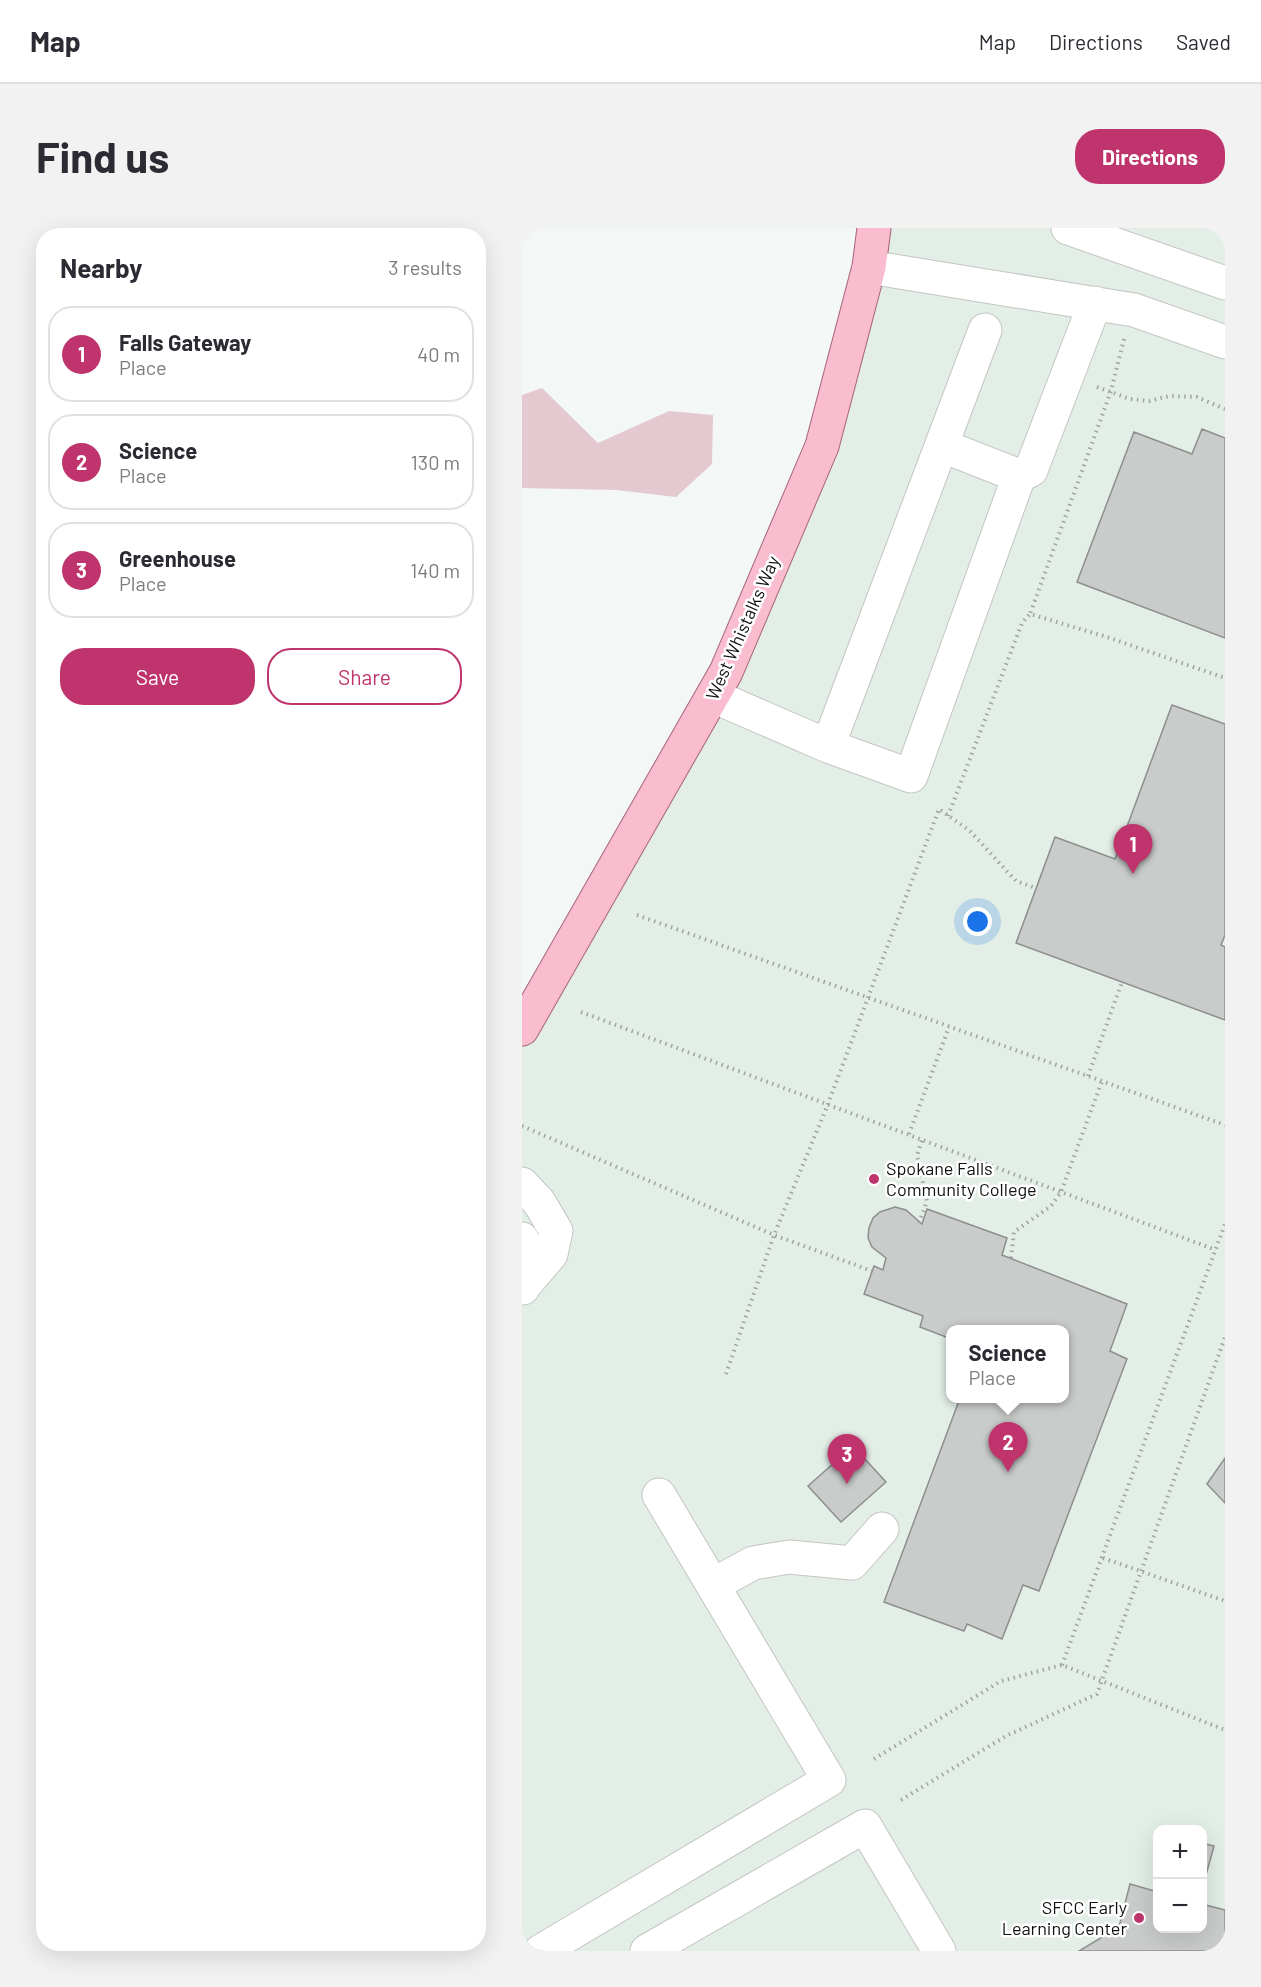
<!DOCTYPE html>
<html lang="en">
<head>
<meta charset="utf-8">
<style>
  body { margin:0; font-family:Barlow,sans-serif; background:#f2f2f3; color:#2b2b33 }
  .controls { position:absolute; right:18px; bottom:18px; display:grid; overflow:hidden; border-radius:12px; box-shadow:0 6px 24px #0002 }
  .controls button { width:54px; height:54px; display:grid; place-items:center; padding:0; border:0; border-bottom:2px solid #e1e1e2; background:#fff; color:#2b2b33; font:30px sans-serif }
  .you { position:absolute; left:456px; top:694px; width:21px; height:21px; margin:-15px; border:4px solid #fff; border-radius:50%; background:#1a73e8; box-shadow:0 0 0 9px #1a73e833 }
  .badge { display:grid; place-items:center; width:39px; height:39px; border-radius:50%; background:#bf346c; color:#fff; font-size:20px; font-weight:700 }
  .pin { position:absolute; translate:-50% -50px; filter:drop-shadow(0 2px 3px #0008) }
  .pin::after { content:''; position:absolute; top:32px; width:21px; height:18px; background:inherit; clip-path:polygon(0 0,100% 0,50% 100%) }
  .popup { position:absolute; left:424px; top:1097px; width:123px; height:78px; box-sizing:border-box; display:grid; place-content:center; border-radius:12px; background:#fff; filter:drop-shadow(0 2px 4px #0005); font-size:20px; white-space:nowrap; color:#7c7c81 }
  .popup b { font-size:22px; color:#2b2b33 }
  .popup::after { content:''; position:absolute; left:50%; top:100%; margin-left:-12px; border:12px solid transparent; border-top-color:#fff }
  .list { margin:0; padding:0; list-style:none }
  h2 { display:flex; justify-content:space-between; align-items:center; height:78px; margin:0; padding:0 24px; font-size:26px }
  h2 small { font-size:20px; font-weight:400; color:#7c7c81 }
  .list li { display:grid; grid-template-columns:39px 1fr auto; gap:18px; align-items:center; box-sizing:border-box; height:96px; margin:0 12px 12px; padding:0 12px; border:2px solid #e1e1e2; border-radius:24px }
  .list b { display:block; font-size:22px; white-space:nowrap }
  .list p { margin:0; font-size:20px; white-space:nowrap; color:#7c7c81 }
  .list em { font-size:20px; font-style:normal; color:#7c7c81 }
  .actions { display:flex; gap:12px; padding:18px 24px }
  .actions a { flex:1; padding:14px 0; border:2px solid #bf346c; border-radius:24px; text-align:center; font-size:21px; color:#bf346c }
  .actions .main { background:#bf346c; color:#fff }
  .map { position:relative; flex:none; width:703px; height:1723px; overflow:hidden; border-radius:24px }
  header { display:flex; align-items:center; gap:36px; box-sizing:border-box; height:84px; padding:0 30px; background:#fff; border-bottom:2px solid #e1e1e2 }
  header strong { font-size:28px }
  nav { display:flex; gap:33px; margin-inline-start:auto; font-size:21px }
  .intro { display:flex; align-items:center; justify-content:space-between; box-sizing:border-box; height:144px; padding:0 36px }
  h1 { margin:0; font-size:42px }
  .button { padding:15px 27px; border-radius:24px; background:#bf346c; color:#fff; font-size:21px; font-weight:700 }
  main { display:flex; gap:36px; padding:0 36px }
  aside { flex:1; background:#fff; border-radius:24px; box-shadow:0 6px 24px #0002 }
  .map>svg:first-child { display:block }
  .built { fill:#e3eee7; fill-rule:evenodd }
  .green { fill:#e4c9d0 }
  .building { fill:#c9cccb; stroke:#8c8f8d; stroke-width:1.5 }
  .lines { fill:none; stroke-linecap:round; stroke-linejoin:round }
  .minor-casing { stroke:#c3c6c4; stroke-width:35 }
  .major-casing { stroke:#a56377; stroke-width:35 }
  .path { stroke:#a0a3a1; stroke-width:4; stroke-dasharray:1.5 4.5; stroke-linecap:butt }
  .minor { stroke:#fff; stroke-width:33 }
  .major { stroke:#fabccf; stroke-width:33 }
  .poi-dot { fill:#bf346c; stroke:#fff; stroke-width:2 }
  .labels { text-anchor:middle; stroke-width:5; stroke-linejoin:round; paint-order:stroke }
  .street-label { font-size:18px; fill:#0f1010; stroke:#fff }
  .poi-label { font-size:18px; fill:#0f1010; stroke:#fff; text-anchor:start }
</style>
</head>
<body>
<header>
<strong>Map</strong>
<nav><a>Map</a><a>Directions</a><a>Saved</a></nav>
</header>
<div class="intro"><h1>Find us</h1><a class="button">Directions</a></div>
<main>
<aside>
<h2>Nearby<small>3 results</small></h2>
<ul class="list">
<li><span class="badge">1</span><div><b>Falls Gateway</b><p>Place</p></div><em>40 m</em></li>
<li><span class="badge">2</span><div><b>Science</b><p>Place</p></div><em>130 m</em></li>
<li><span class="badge">3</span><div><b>Greenhouse</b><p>Place</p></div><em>140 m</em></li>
</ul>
<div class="actions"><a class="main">Save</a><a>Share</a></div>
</aside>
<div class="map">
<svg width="703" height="1723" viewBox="0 0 703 1723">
  <rect width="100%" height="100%" fill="#f3f7f5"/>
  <!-- built -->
  <path class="built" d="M352,0H703V1723H0V801L74,674L300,218ZM429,1102H543V1170H429ZM636,1602H680V1700H636Z"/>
  <!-- green -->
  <path class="green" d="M20,160L76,215L147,183L191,187L190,236L154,269L94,262L0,260V167Z"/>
  <!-- building -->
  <path class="building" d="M680,201L703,210V410L555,354L612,204L670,226Z
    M650,477L703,496V707L699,717L703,719V792L494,715L533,609L593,631Z
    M373,979L384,982L400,996L405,981L485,1010L480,1027L605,1076L588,1123L605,1131L517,1363L501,1357L480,1411L445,1396L442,1403L362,1374L438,1170H543V1102H429V1111L398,1099L401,1088L342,1066L352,1038L361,1042L364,1030L350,1019L346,1010L347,1000L351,990L358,984Z
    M331,1218L364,1254L319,1294L286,1258Z
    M703,1230V1275L685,1256Z
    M680,1615L692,1618L684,1647L680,1646Z
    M608,1656L636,1664V1700H680V1676L703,1682V1723H557L597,1699Z"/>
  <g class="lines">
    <defs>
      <path id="minor" d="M546,0L703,55
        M347,39L612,82L703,114
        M421,218L497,248L509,242L573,75
        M191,468L306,518L389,548L497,248
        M306,518L463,102
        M0,956L17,974L34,1003L29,1026L0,1060
        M0,1011L6,1029L1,1060
        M191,1357L231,1335L267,1329L330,1335L360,1301
        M19,1723L307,1552L137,1267
        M125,1723L343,1598L417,1723"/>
      <path id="major" d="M0,801L204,444L300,218L347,39L352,0"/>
    </defs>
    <!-- minor casing -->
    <use href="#minor" class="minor-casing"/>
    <!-- major casing -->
    <use href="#major" class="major-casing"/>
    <!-- path -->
    <path class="path" d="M602,111L589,163L508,386L585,409L703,450
      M575,159L608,171L627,173L647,168L675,169L703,181
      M426,588L500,395L508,386
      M115,687L703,897
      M59,784L694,1022
      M566,848L600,754
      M0,898L252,1007L350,1043
      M387,906L427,799
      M397,995L405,973L395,928L400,911
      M489,1030L492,1004L529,978L539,964L580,853
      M204,1146L252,1007L306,876L417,581L448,603L494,653L514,660
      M581,1330L703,1373
      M540,1437L703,996
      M352,1531L479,1453L540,1437L703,1502
      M379,1572L484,1508L575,1466L703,1109"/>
    <!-- minor -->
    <use href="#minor" class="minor"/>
    <!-- major -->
    <use href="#major" class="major"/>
  </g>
  <!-- markers -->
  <g class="poi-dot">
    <circle cx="352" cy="951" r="6"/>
    <circle cx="617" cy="1690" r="6"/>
  </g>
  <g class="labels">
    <!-- street labels -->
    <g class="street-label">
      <text transform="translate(221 400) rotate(-66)" y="6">West Whistalks Way</text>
    </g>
    <!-- poi labels -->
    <g class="poi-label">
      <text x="364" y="947">Spokane Falls<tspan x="364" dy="21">Community College</tspan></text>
      <text x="605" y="1686" text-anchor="end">SFCC Early<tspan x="605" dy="21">Learning Center</tspan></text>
    </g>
  </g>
</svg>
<div class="controls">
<button>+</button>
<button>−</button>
</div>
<div class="you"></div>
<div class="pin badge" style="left:611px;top:646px">1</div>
<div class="pin badge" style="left:486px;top:1244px">2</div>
<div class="popup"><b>Science</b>Place</div>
<div class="pin badge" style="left:325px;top:1256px">3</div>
</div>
</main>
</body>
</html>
